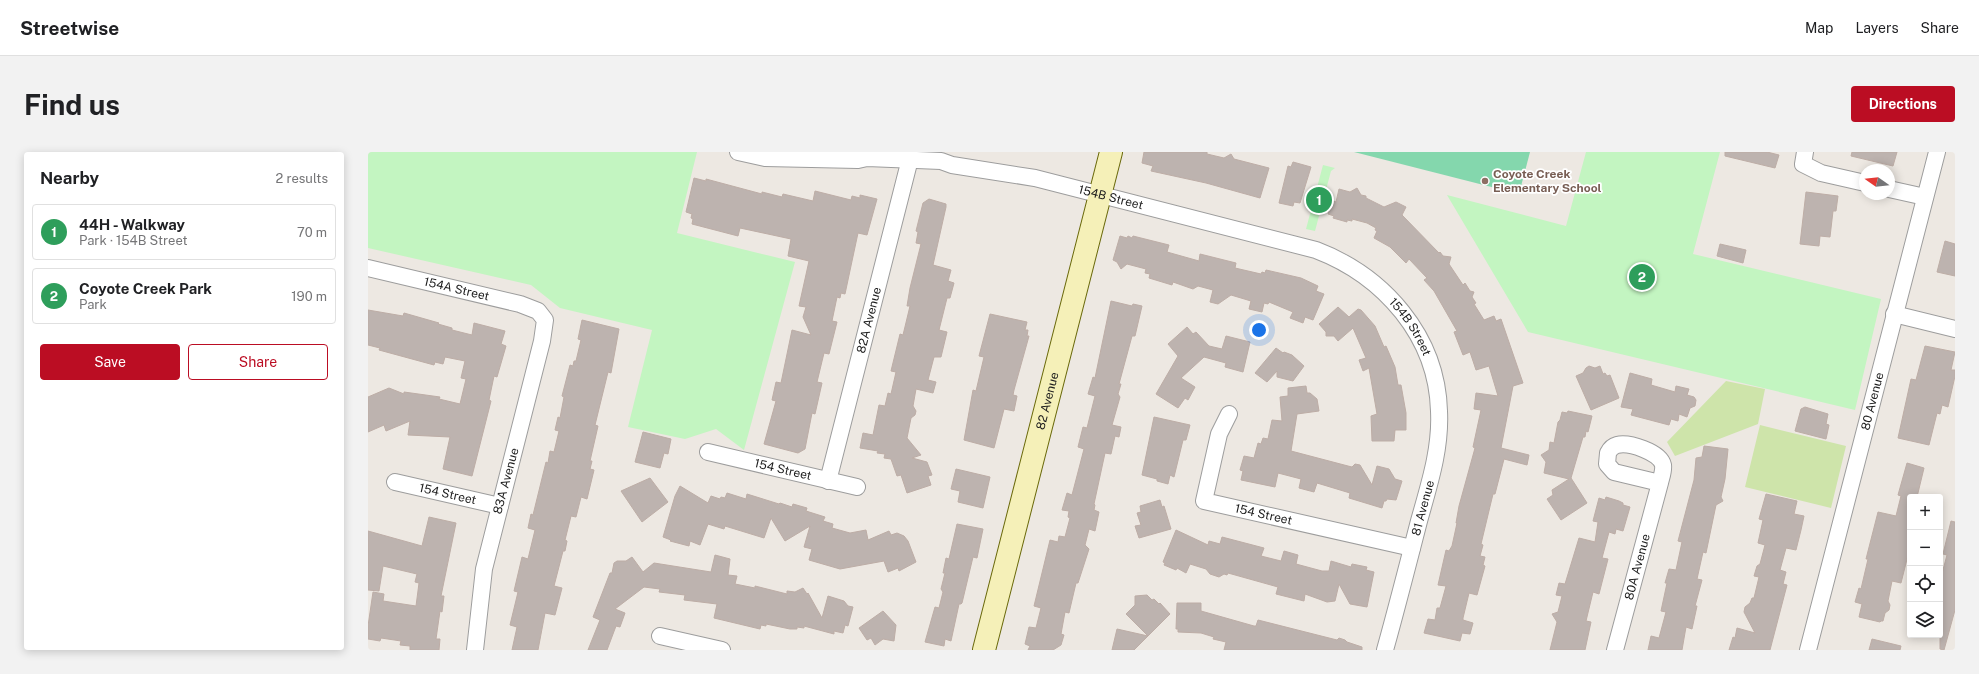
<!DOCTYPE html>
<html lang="en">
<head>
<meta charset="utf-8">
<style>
  body { margin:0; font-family:"Public Sans",sans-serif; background:#f2f2f2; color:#202124 }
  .controls { position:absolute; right:12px; bottom:12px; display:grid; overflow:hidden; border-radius:4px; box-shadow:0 2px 10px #0003 }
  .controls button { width:36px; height:36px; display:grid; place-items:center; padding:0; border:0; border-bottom:1px solid #e0e0e0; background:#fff; color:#202124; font:20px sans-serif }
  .compass { position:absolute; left:1491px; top:12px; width:36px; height:36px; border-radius:50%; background:#fff; box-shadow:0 2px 10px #0003; rotate:284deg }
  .you { position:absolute; left:891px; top:178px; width:14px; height:14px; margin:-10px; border:3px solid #fff; border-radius:50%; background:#1a73e8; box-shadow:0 0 0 6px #1a73e833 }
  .badge { display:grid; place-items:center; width:26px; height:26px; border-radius:50%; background:#bb0d23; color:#fff; font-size:13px; font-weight:700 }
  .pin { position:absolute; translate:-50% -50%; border:2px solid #fff; box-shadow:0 1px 4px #0006 }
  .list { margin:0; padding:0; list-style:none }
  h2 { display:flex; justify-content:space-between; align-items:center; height:52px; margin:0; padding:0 16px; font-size:17px }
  h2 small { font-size:13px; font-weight:400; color:#757577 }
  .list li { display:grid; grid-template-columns:26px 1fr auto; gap:12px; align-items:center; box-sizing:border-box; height:56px; margin:0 8px 8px; padding:0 8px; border:1px solid #e0e0e0; border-radius:4px }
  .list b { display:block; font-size:15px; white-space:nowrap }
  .list p { margin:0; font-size:13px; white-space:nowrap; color:#757577 }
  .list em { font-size:13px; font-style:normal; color:#757577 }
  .actions { display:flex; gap:8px; padding:12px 16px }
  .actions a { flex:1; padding:9px 0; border:1px solid #bb0d23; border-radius:4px; text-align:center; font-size:14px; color:#bb0d23 }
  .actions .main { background:#bb0d23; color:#fff }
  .icon { flex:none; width:22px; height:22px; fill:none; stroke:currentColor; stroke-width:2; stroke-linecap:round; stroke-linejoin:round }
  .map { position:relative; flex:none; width:1587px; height:498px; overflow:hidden; border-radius:4px }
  header { display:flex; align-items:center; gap:24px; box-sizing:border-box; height:56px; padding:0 20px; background:#fff; border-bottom:1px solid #e0e0e0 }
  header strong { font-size:19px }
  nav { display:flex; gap:22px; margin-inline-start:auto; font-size:14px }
  .intro { display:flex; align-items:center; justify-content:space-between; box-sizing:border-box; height:96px; padding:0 24px }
  h1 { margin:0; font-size:28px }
  .button { padding:10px 18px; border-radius:4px; background:#bb0d23; color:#fff; font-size:14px; font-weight:700 }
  main { display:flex; gap:24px; padding:0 24px }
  aside { flex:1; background:#fff; border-radius:4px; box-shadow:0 2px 10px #0003 }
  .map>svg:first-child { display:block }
  .grass { fill:#cee4aa }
  .park { fill:#c3f5c1 }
  .pitch { fill:#84d7ad }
  .building { fill:#bdb3af; stroke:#bdada6 }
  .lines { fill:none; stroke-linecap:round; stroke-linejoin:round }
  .street-casing { stroke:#9d9d9d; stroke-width:18 }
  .secondary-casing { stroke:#6a690b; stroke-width:24 }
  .street { stroke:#fff; stroke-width:16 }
  .secondary { stroke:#f5f0b8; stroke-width:22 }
  .education-dot { fill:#8d6e63; stroke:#fff; stroke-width:1.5 }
  .labels { text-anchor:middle; stroke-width:3.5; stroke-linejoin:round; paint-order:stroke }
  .education-label { font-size:12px; font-weight:bold; fill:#785e54; stroke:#fff; text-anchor:start }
  .street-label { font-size:12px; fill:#1c1c1c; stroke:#fff }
</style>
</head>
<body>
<header>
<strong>Streetwise</strong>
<nav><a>Map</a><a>Layers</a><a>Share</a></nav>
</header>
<div class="intro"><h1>Find us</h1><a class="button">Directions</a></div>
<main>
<aside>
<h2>Nearby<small>2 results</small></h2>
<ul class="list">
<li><span class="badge" style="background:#2e9e5b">1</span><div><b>44H - Walkway</b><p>Park · 154B Street</p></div><em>70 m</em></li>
<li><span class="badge" style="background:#2e9e5b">2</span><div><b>Coyote Creek Park</b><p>Park</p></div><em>190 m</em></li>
</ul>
<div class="actions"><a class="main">Save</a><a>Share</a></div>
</aside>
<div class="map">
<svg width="1587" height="498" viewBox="0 0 1587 498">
  <rect width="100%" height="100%" fill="#ede8e2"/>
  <!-- grass -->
  <path class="grass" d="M1358,229L1397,237L1390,272L1307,304L1299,290Z
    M1392,273L1478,294L1463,356L1377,335Z"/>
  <!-- park -->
  <path class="park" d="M0,0H329L309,81L427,110L376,298L348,277L317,287L260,275L284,178L192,156L163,133L0,96Z
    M1218,0H1352L1325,102L1513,147L1487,258L1160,180L1079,43L1198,74Z
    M955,13L967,16L963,19L947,79L938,77Z"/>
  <!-- pitch -->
  <path class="pitch" d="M986,0H1162L1151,42Z"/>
  <!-- building -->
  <path class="building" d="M776,0H839V2L856,6L863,2L866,7L901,16L892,46L838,31L783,19L785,14L774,11Z
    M1357,0H1399L1411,3L1407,16L1357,4Z
    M1484,0H1529L1525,14L1483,4Z
    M925,10L943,15L932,51L926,50L925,54L911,51L920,14L923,15Z
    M326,26L338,29V27L394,42V40L414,45L415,42L445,49L447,39L483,48L484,44L492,46V43L509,47L499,83L490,81L477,142L473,141L472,146L469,145L464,169L469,170L461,202L456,201L449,230L454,231L447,262L444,261L437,297L430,301L396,292L408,249L404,248L408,230L413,231L424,178L443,183L435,165L438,155L431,154L441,109L420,104L423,87L372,76L370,84L324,72L325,67L323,66L324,62L318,60Z
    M989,36L993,43L998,44V46L1016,55L1028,50L1038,55L1034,63L1071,101L1072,100L1075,104L1083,105L1081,112L1095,133L1097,131L1102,139L1106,140L1104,145L1108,151L1106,152L1116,168L1126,164L1128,169L1133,167L1155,231L1145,234L1133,296L1161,303L1159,313L1136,307L1127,342H1125L1113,392L1115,393L1112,404L1117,405L1115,413L1117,414L1109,443L1101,441L1095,466V468L1105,471L1102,482L1094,481L1092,489L1056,481L1060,467L1067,468L1069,456H1072L1078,434L1070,433L1078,398L1081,399L1084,394L1089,371H1088L1091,354L1107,296L1105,295L1113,258L1106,257L1108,241L1130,244L1121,214L1108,218L1102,200L1095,203L1086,180L1089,179L1066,139L1056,128L1059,126L1041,107L1038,111L1022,95L1006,86L1009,79L1007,78L1008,76L999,71L984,67V69L979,68V70L965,66L966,64L960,62L963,48L968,50L971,37L982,40Z
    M1438,40L1470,44L1468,59H1465L1462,85L1452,84L1451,94L1432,92Z
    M561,47L578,52V55L565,113L583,118L580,129L586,131L582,146H579L571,178L579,180L573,205H566L560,228L568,230L565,241L548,237L545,254L548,259L547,263L543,266L539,286L553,303L544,306L559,310L564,323L560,324L563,333L539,341L533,323L529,324L523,307L516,306L517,302L509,301L510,299L492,296L495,281L505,283L511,253L517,254L520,241L523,242L528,220L523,219L532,182L535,183L542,154H539L542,136L553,92L548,91L550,80L548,79L555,51Z
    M752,84L759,86L760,84L764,86L765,84L801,93L799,100L831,109L832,102L868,111L867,116L893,122L894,120L897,121L898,118L933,126L950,134L948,139L956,142L945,168L937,165L935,171L922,166L925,160L901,150L900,152L896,151L894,160L881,157L883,149L863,143L850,152L842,150L845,138L830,134L825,137L805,130L804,133L781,126L782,122L777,121L778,117L759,112L753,117L749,110L745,108Z
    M1577,89L1587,92V124L1569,120Z
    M1352,92L1378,98L1375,111L1349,104Z
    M743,149L764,154L765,152L774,154L767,184H764L751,232H753L750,242L752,245L744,273L753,275L751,285L747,284L743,302L737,301L726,352L727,353L726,358L731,360L727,379L721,377L717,393L721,397L710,431H708L701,461L697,460L693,482L696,483L693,493L685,498H660L662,494L657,492L661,475L668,476L673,456L666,454L682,388L690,390L691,384L697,385L702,366L700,365L701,359L694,358L699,341L704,343L716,297L710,295L715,275L719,276L727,244L720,242L725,225L727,226Z
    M970,155L981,165L990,157L993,158L1007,174L1016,195L1018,194L1027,215L1030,233H1033L1038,261V278H1027L1026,289H1004L1003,264L1009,262L1001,216L995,219L991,208L998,206L985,176L970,189L966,184H958V180L951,172Z
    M0,158L35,164L36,161L71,171L70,172L84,176V178L104,183L106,171L137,179L133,192L138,194L129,225L126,224L121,248L123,249L104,324L75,317L82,285L40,283L42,269L18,279L16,273L0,280V245L21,236L36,242V240L72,245L71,247L92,252L98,227L93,226L97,209L77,205L75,212L67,210L66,213L11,198L12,196L0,193Z
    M622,162L659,170L657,178H660L659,184H661L646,238L645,243L649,244L646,259L636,257L626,296L596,288L605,238L608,239L616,205L611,204Z
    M214,168L251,177L243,221L240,220L227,273L230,274L222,309H224L222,317L226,318L219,347L213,345L208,365L203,364L197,388L199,389L197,399H195L186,434L194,436L187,463L177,461L170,498H144L149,475L142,473L150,440L146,439L154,405L160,407L167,378L160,376L163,362L165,363L178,310L180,311L182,299L186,300L191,279L187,278L190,265L192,266L196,245L194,244L202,213L205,214L206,209H208L213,188L210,187Z
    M819,175L825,182L828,180L841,194L854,197L858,184L882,190L875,220L857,215L858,211L836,205L813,226L827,235L820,248L817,246L810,256L788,242L810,204L800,192Z
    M1557,194L1587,200L1583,218H1587V224L1580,255L1574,253L1572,262L1569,261L1561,293L1530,286L1543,227L1548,228Z
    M908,196L915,201L916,200L924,203L936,214L925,229L909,225V219L899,230L887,221Z
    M1221,214L1227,216L1232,214L1235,222L1237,221L1239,224L1242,223L1251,246L1223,258L1208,224L1215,221L1218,216Z
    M1262,221L1284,227L1283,233L1307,240L1308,234L1321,237L1319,243L1326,245L1328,248L1327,254L1322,256L1319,265L1311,262L1310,269L1303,267L1301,273L1263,263L1265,257L1253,255Z
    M938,234L939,241H942L949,247L951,259L929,262L923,299L980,314L984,315L987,312L992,313L1004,333L1009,314L1021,317L1027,327L1034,329L1028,348L1019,347L1018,349H1016L1014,356L981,346L982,341L949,331L946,340L931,336L933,327L910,321L907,335L873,328L875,319L872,318L876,304L886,306L890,291L893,292L895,286L900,287L904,268L914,269L912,245L920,244V236Z
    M1437,255L1460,262L1458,272L1461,273L1458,287L1427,279L1433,257Z
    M1200,259L1224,264L1220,280L1218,279L1217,285H1215L1203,326L1219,351L1193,368L1179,347L1185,343L1184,338L1201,327L1176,321L1178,310L1173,303L1181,298L1182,290L1186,291L1190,270L1192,268L1194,260L1199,261Z
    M786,265L822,273L818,288H815L806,325L802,323L800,332L789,329V327L774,323Z
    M275,280L303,287L300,302L296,301L292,316L267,310Z
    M1336,294L1360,297L1357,327L1353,345L1355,349L1348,353L1338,401L1335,400L1329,427L1334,428L1327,454H1329L1324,477L1318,475L1314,498H1280L1283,484L1291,486L1298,460L1293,459L1299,431H1297L1301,417L1308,418L1314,390L1310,389L1326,328L1328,306L1334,305Z
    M1539,311L1556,316L1549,345H1542V395L1533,431L1524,429L1520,449L1522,453L1521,458L1517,461L1515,469H1513L1512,470L1491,465L1494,452L1487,450L1491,436L1493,437L1500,407H1498L1510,360L1528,364L1533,344L1530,343Z
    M588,317L622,325L615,356L590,350L592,339L583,337Z
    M282,326L300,350L274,370L253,339Z
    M312,334L340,351L343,344L352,347L353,345L357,346L359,341L378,347L379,342L411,352L412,351L424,355L425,352L439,356L438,359L457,365L455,369L465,372L464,376L482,381L498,378L500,388L521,379L523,383L529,381L536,384L540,389L548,410L531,419L530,416L520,420L516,409L472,417L441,408L444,397L436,395L442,374L417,389L403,366L396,386L357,374L356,377L340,372L332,393L322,389L321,394L302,389L303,388L295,385L307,344Z
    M1398,342L1429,349L1426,362L1436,364L1433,378L1428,398L1418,396L1412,418L1418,420L1415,432L1419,433L1402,498H1361L1365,485L1367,486L1369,476L1387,481L1376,460L1377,455L1382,451L1384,446H1386L1391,425L1386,424L1389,414L1392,412L1397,393L1390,391L1395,368L1391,367Z
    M1238,345L1251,349L1255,351V353L1262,355L1255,379L1248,377L1247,382L1241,380L1234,406L1240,407L1231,442L1225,440L1218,469L1223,470L1217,498H1182L1189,470L1184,462L1190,460L1194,444L1188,443L1191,431L1197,432L1211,386L1227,390L1230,370L1225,369L1231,346L1237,348Z
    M792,348L794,355L796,354L803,377L771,386L767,374L773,373L769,361L773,360L772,354Z
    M61,365L88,371L73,444H76L74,460L72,459L68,487H72L71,498H42V494L32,493L33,489L13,486L12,489L0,487V474L5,440L16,442L15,449L48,454L51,431L47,430L49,422L15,414L11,439L0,438V379L54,394Z
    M1583,369L1587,370V458L1576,498L1572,497V429L1579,403L1575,402Z
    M589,372L615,377L609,406L605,405L594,451L593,452H591L583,489L577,487L576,494L557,490L567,455L571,456L575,440L573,437L577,421H575L578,406L581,407Z
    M808,378L840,393L841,389L852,392L854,385L896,396L893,404L913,409L916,399L930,403L928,412L954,419H961L963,409L983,415L984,412L999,415L998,418L1006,420L999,455L982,452L971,432L967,449L959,450L937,442L936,449L908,442L910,435L860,421L859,423L856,422L851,425L842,422L838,417L822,412L818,421L809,416L808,418L796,413L797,411L795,410Z
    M347,403L362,407L360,423L369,424L367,432L387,436V434L419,442V439L427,440L435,436L439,442L440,441L454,466L460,444L476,449L480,454L485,455L480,474L477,473L475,481L466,479V482L436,474V476L429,475V477H422L398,472V474L393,473L392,477L346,466L349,452L316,448L317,443L291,440L292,437L276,435L247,457L257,461L252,475L248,474L239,498H220L232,468L225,465L242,421H244L246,411L249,409H258L264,405L275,420L286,411L343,420Z
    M779,443L784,448L786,447L791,452L792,451L802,462L780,484L758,462L767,453V444Z
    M809,451H833V459L886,474H888L890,468L969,488L971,486L977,488L979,490L994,495V498H856L858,490L845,487L846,485L833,481L810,480V477H808Z
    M515,459L528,473L526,489L515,487L507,493L503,486L499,488L491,476Z
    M749,477L780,484L766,498H744Z
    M1504,487L1533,494L1532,498H1501Z"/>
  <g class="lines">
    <defs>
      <g id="street">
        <path id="s1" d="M370,0L397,6L490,8L499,6L573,9L584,13L667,26L948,98C1016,124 1069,184 1071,259C1073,297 1061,333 1051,369C1040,412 1029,455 1017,498"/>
        <path d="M1437,0L1435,12L1453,21L1497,31"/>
        <path d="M1521,37L1557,45"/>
        <path id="s2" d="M0,116L152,152L170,159L177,168L174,189L116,417L107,498"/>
        <path d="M1526,162L1587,177"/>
        <path id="s3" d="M861,262L851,282L836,349L1044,396"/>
        <path id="s4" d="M340,300L489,335"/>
        <path id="s5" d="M460,329L542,7"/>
        <path id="s6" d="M27,330L132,354"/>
        <path d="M292,484L354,498"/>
        <path id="s7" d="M1247,498L1292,331C1293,326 1296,319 1295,313C1292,300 1261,290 1249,293C1245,294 1242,297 1240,301L1239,312L1246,320L1292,331"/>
        <path id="s8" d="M1440,498L1569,0"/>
      </g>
      <g id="secondary">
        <path id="s9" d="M616,498L743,0"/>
      </g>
    </defs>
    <!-- street casing -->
    <use href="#street" class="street-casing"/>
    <!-- secondary casing -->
    <use href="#secondary" class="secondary-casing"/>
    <!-- street -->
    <use href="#street" class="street"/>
    <!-- secondary -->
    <use href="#secondary" class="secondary"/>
  </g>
  <!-- markers -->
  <circle class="education-dot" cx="1117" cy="29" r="4"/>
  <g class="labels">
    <!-- education labels -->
    <g class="education-label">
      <text x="1125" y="26">Coyote Creek<tspan x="1125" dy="14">Elementary School</tspan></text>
    </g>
    <!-- street labels -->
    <g class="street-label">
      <text dy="4" stroke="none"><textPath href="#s1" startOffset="378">154B Street</textPath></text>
      <text dy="4" stroke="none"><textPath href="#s2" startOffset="91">154A Street</textPath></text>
      <text dy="4" stroke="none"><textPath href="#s5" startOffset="166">82A Avenue</textPath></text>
      <text dy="4" stroke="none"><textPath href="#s1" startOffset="714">154B Street</textPath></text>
      <text dy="4" stroke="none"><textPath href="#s9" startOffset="257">82 Avenue</textPath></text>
      <text dy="4" stroke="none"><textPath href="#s8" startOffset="257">80 Avenue</textPath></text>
      <text dy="4" stroke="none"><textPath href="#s4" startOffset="77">154 Street</textPath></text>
      <text transform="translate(138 329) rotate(-75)" y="4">83A Avenue</text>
      <text dy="4" stroke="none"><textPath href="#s6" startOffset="54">154 Street</textPath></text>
      <text transform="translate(1055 356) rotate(-75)" y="4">81 Avenue</text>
      <text dy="4" stroke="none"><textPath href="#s3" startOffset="152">154 Street</textPath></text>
      <text dy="4" stroke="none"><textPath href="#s7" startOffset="86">80A Avenue</textPath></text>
    </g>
  </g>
</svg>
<div class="controls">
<button>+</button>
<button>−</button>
<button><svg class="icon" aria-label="locate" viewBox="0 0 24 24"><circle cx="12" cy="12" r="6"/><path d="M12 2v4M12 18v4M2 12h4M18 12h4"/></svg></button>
<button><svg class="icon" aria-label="layers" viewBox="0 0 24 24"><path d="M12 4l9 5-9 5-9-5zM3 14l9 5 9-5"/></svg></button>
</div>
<svg class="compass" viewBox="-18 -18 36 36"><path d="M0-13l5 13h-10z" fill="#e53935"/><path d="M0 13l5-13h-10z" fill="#757577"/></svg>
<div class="you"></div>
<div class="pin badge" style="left:951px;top:48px;background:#2e9e5b">1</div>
<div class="pin badge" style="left:1274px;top:125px;background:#2e9e5b">2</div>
</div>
</main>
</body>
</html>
